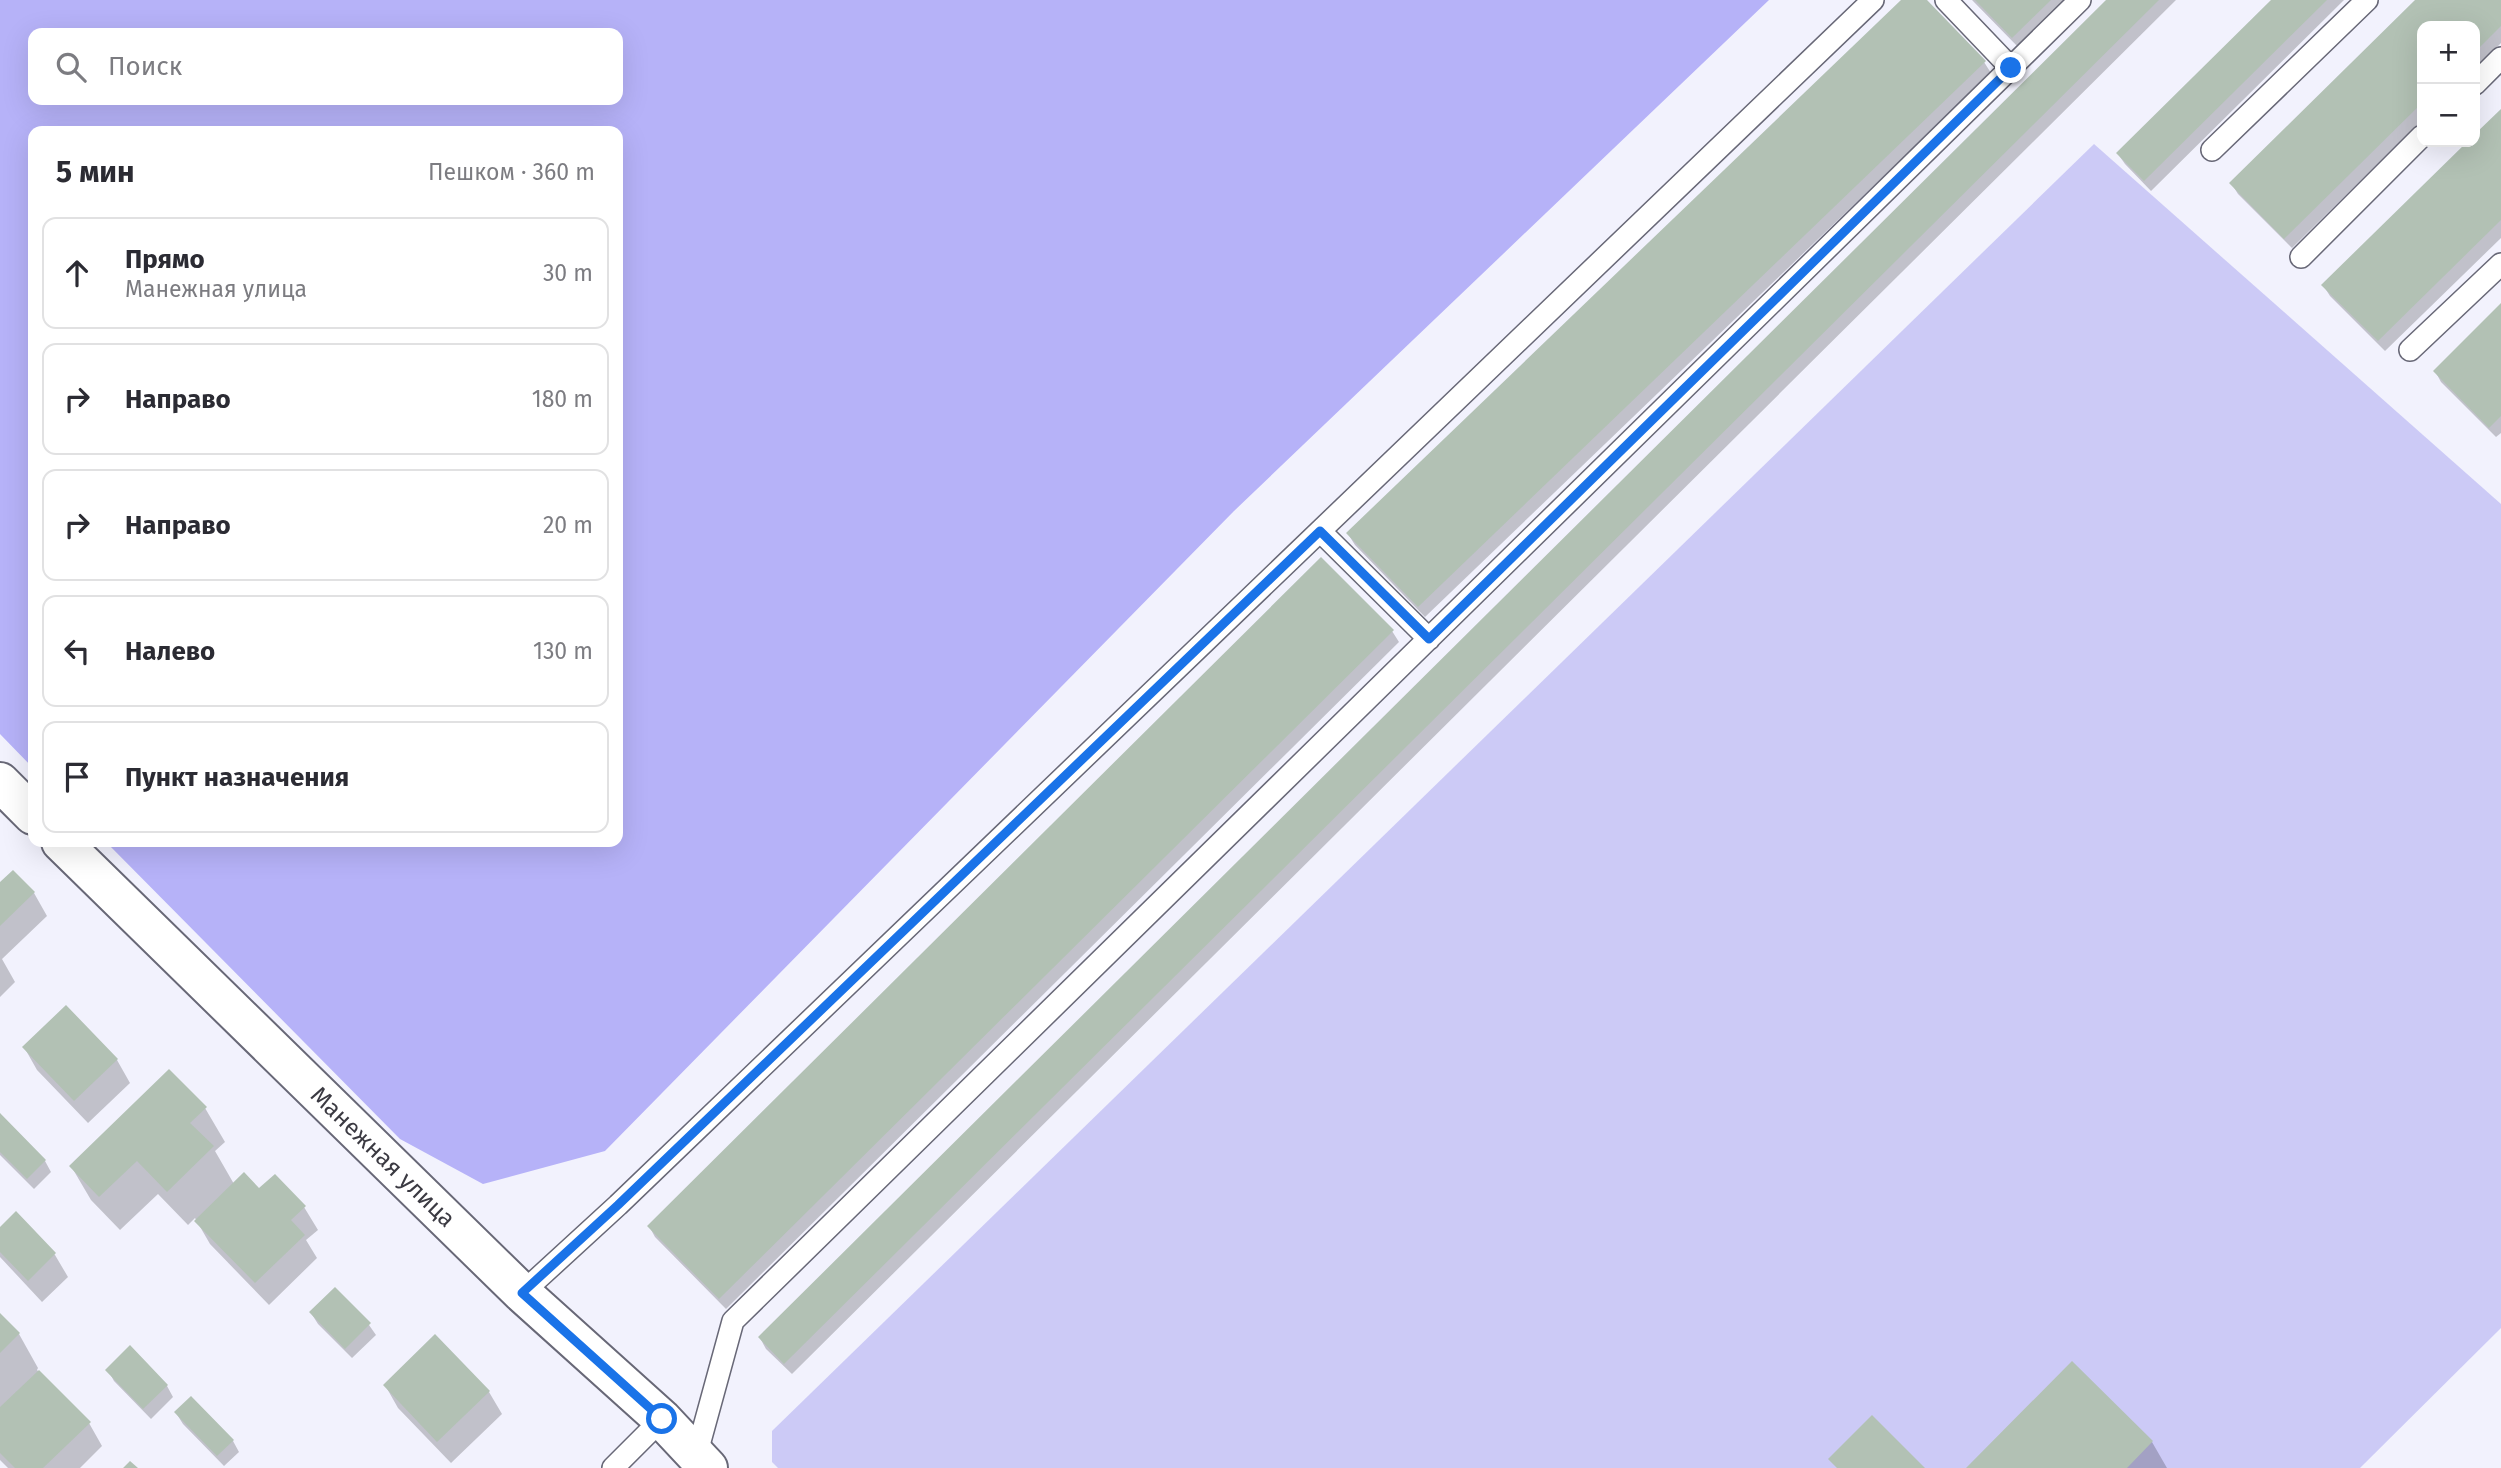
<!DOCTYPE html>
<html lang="ru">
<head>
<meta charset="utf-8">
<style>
  body { margin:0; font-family:"Fira Sans",sans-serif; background:#f2f2f3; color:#2b2b33 }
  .controls { position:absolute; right:21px; top:21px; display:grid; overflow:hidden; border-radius:14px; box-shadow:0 7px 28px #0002 }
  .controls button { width:63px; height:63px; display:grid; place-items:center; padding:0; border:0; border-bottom:2px solid #e1e1e2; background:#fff; color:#2b2b33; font:35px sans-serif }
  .stop { position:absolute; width:21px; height:21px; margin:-16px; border:5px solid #1a73e8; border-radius:50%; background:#fff }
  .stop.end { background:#1a73e8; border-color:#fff; box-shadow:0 2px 7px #0008 }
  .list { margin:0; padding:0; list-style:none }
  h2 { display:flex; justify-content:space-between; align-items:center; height:91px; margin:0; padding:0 28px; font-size:30px }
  h2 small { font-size:23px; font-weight:400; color:#7c7c81 }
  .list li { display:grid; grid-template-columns:46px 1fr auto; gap:21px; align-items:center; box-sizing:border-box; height:112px; margin:0 14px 14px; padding:0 14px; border:2px solid #e1e1e2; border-radius:14px }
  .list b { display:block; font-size:26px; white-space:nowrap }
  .list p { margin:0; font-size:23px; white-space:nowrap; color:#7c7c81 }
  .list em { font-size:23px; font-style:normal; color:#7c7c81 }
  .icon { flex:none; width:38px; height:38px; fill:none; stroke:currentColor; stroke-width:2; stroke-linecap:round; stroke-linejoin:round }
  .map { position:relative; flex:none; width:2501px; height:1468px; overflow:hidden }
  .search { position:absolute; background:#fff; box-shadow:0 7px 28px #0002; left:28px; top:28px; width:595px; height:77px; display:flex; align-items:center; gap:18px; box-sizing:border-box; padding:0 24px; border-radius:14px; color:#7c7c81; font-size:26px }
  .panel { position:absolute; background:#fff; box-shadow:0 7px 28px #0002; left:28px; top:126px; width:595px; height:721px; border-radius:14px }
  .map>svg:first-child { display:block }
  .green { fill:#cccaf6 }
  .forest { fill:#b6b2f8; fill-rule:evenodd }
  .shadow { fill:#0003 }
  .building { fill:#b2c1b4 }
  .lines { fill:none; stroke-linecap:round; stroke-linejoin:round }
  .service-casing { stroke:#686877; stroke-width:24 }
  .minor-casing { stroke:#686877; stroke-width:42 }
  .service { stroke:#fff; stroke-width:21 }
  .minor { stroke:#fff; stroke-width:38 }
  .route { stroke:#1a73e8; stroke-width:9 }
  .labels { text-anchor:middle; stroke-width:5; stroke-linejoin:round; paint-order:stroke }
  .street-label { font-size:24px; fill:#3b3a42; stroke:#fff }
</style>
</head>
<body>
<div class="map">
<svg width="2501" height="1468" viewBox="0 0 2501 1468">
  <rect width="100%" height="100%" fill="#f2f2fd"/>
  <!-- green -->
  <path class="green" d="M2094,144L2501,504V1328L2360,1468H778L772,1462V1431Z"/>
  <!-- forest -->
  <path class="forest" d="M0,0H1769L1234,511L605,1151L483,1184L400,1139L106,842H618V131H33V768L0,734ZM33,33H618V100H33Z"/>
  <!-- shadow -->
  <path class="shadow" d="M1904,0H1924L1984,62L1991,73L1425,617L1355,545L1348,534Z
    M1972,0H2069L2019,48Z
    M2108,0H2176L792,1374L766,1349L760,1338Z
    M2274,0H2344L2151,191L2125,164L2118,154Z
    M2418,0H2501V43L2475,69V26H2422V120L2292,248L2238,194L2231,183Z
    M2501,112V238L2385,351L2330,296L2323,285L2470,142H2475V137Z
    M2501,305V433L2496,437L2441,382L2435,371Z
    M1392,631L1399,642L726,1309L655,1237L649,1226Z
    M0,885L34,893L47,916L2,959L15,982L0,997Z
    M24,1047L117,1060L130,1083L88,1123L37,1070Z
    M205,1108L225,1142L215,1151L234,1184L304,1207L318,1230L306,1240L317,1258L269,1305L210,1244L195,1218L188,1225L158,1194L120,1230L91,1200L71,1166Z
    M0,1116L45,1161L51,1172L34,1189L0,1155Z
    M16,1214L55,1255L68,1277L42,1302L0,1257V1229Z
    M311,1313L369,1325L376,1335L352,1358L318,1324Z
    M0,1315L19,1334L38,1368L37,1370L89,1423L102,1446L80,1468H8L0,1460Z
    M130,1348L167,1386L173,1397L151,1419L114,1381L108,1370Z
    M2072,1364L2152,1442L2167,1468H1968Z
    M385,1385L489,1392L502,1414L451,1463L398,1408Z
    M176,1413L233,1441L239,1452L224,1466L183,1424Z"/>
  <!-- building -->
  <path class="building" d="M1901,0H1927L1986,61L1418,607L1346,533Z
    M1975,0H2051L2012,38Z
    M2106,0H2159L784,1364L758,1337Z
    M2271,0H2327L2144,181L2116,153Z
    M2415,0H2501V26L2475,52V26H2422V103L2284,239L2229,183Z
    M2501,109V220L2378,341L2321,285L2467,142H2475V134Z
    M2501,303V416L2489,428L2433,371Z
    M1321,557L1394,630L719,1299L647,1226Z
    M13,870L35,892L0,926V882Z
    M66,1005L118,1059L74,1101L22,1047Z
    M169,1069L207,1107L190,1123L214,1146L167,1192L137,1161L99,1197L69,1166Z
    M0,1113L46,1160L27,1179L0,1152Z
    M244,1172L259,1188L275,1174L306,1206L291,1220L305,1235L255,1283L194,1221Z
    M16,1211L56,1253L28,1281L0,1252V1227Z
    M335,1287L371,1323L345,1349L309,1312Z
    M0,1313L20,1333L0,1353Z
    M435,1334L490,1391L437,1442L383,1385Z
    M130,1345L168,1385L143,1409L105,1370Z
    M2072,1361L2153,1441L2127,1468H1966Z
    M39,1370L91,1422L43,1468H15L0,1453V1407Z
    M191,1396L234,1440L217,1456L174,1412Z
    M1872,1415L1925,1468H1837L1828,1459Z
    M130,1461L138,1468H123Z"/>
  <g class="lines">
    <defs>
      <path id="service" d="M1946,0L2011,68
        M2475,84L2501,58
        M2212,150L2367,0
        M2301,257L2422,136
        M2410,350L2501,264
        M1320,531L1429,639
        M522,1293L618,1205L1873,0
        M696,1456L733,1321L2080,0
        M613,1468L662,1419"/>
      <path id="minor" d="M0,782L33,815
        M61,842L522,1293L662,1419L708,1468"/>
    </defs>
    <!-- service casing -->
    <use href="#service" class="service-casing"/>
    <!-- minor casing -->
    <use href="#minor" class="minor-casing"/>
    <!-- service -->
    <use href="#service" class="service"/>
    <!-- minor -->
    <use href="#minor" class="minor"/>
  </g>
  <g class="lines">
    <!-- route -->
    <path class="route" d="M662,1419L522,1293L618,1205L1320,531L1429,639L2011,68"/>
  </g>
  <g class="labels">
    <!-- street labels -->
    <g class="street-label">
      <text transform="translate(383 1157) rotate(44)" y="8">Манежная улица</text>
    </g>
  </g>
</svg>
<div class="controls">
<button>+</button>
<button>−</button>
</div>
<div class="stop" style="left:662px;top:1419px"></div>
<div class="stop end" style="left:2011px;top:68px"></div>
<div class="search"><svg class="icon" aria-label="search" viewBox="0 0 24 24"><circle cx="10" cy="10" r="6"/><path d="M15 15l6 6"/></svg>Поиск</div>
<section class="panel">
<h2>5 мин<small>Пешком · 360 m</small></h2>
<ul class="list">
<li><svg class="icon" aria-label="ahead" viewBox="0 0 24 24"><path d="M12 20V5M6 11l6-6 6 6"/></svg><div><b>Прямо</b><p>Манежная улица</p></div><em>30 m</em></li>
<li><svg class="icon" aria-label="right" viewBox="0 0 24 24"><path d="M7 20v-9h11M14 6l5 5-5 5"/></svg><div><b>Направо</b></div><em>180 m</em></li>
<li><svg class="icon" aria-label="right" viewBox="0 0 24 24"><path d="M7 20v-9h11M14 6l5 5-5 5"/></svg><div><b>Направо</b></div><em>20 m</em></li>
<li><svg class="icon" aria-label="left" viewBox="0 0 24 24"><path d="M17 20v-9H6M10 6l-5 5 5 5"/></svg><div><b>Налево</b></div><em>130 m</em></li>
<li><svg class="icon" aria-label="arrive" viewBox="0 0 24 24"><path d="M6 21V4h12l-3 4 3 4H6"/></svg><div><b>Пункт назначения</b></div></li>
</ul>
</section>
</div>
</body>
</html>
